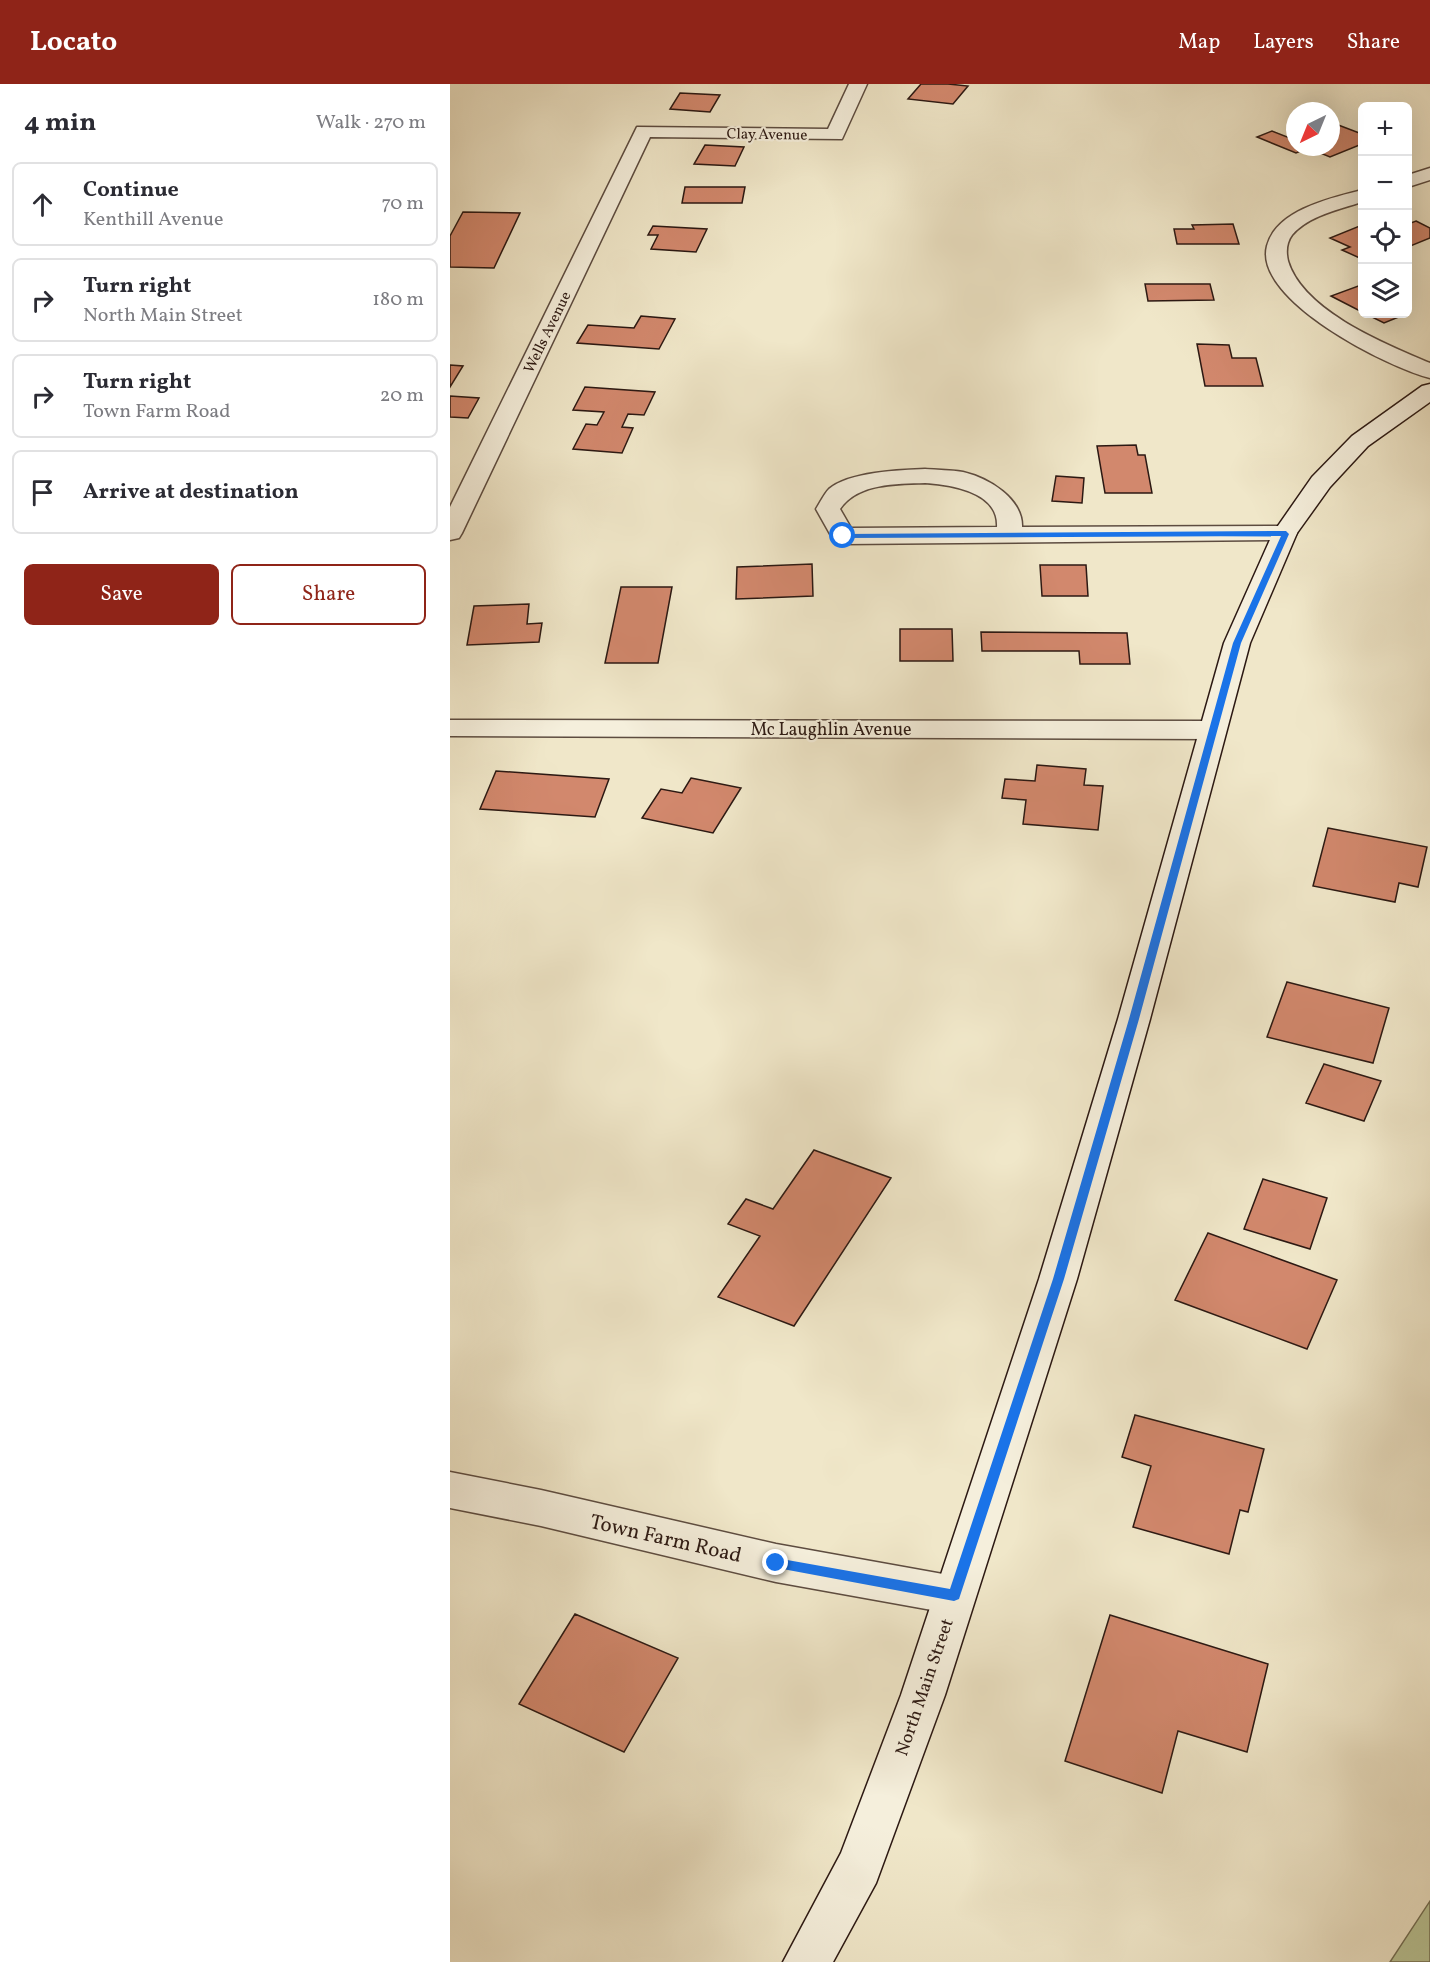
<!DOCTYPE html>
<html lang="en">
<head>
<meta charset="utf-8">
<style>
  body { margin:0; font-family:Vollkorn,serif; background:#f2f2f3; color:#2b2b33 }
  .controls { position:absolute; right:18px; top:18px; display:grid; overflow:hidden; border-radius:9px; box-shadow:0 6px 24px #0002 }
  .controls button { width:54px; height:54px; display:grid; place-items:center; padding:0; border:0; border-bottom:2px solid #e1e1e2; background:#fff; color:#2b2b33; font:30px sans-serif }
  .compass { position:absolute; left:836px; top:18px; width:54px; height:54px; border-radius:50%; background:#fff; box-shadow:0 6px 24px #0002; rotate:223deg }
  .stop { position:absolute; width:18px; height:18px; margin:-14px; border:4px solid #1a73e8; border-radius:50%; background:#fff }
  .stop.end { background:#1a73e8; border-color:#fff; box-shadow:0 2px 6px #0008 }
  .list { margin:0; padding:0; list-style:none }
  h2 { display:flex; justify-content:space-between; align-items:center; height:78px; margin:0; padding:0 24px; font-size:26px }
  h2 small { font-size:20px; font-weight:400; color:#7c7c81 }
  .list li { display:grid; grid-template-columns:39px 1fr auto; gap:18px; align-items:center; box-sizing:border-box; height:84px; margin:0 12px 12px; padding:0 12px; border:2px solid #e1e1e2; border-radius:9px }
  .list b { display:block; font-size:22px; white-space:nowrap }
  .list p { margin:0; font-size:20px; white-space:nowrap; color:#7c7c81 }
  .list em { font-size:20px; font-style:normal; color:#7c7c81 }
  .actions { display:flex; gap:12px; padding:18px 24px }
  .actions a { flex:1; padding:14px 0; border:2px solid #8f2418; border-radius:9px; text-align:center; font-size:21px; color:#8f2418 }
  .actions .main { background:#8f2418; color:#fff }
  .icon { flex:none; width:33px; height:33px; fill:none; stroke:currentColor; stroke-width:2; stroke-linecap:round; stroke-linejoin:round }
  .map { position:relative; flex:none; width:980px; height:1878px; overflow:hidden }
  header { display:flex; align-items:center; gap:36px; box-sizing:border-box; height:84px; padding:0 30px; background:#8f2418; color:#fff }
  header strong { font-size:28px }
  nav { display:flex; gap:33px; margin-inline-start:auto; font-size:21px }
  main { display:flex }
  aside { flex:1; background:#fff }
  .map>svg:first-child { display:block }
  .green { fill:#bac596; stroke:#736f54; stroke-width:1.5 }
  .building { fill:#d2886d; stroke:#2c1913; stroke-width:1.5 }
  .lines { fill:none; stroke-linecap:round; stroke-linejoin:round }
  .street-casing { stroke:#5d4c40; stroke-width:3 }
  .secondary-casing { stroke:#2c1913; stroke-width:3 }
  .street { fill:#f5efdc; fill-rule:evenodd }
  .secondary { fill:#f5efdc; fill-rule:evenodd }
  .route { fill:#1a73e8 }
  .labels { text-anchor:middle; stroke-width:4.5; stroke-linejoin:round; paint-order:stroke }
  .far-street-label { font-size:15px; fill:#2c1913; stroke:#f5efdc }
  .street-label { font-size:18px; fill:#2c1913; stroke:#f5efdc }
  .near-street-label { font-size:21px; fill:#2c1913; stroke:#f5efdc }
</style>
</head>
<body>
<header>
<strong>Locato</strong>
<nav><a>Map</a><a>Layers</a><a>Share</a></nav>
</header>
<main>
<aside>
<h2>4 min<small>Walk · 270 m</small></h2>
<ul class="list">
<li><svg class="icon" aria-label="ahead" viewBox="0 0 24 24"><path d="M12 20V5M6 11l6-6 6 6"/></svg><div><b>Continue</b><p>Kenthill Avenue</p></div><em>70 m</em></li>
<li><svg class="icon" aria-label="right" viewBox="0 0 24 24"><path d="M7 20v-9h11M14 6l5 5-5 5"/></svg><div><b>Turn right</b><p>North Main Street</p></div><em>180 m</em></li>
<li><svg class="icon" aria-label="right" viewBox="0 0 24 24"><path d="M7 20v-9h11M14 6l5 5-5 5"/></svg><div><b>Turn right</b><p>Town Farm Road</p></div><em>20 m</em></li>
<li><svg class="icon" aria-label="arrive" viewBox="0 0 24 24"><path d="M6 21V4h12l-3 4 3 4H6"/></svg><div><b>Arrive at destination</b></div></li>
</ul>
<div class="actions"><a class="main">Save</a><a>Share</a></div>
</aside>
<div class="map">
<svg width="980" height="1878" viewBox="0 0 980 1878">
  <rect width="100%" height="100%" fill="#f0e7c9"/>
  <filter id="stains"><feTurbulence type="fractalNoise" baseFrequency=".00333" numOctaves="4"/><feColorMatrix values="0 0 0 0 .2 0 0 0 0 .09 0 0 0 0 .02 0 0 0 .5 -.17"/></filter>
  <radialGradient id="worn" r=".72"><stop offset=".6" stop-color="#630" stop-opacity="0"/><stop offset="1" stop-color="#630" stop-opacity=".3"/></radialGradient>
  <!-- green -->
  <path class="green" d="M980,1817V1878H940Z"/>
  <!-- building -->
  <path class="building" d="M471,0H498L518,2L503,20L458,15Z
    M230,9L270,11L260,28L220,25Z
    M883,39L912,50V60L880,73L858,64L846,69L807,53L822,47L842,55L845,53V63H881V40Z
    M255,61L294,63L285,82L244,80Z
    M235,103H295L292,119H232Z
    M13,128L70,129L44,184L0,183V152Z
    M966,137L980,144V154L958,163V140Z
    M783,140L789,160H727L724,145H744L742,141Z
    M912,141V175L892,166L900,163L880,154Z
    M203,142L257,145L246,168L201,165L208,151H198Z
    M695,200H760L764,216L698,217Z
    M911,201L912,228L881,212Z
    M916,230H956L934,239Z
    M191,232L225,235L209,265L127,259L138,241L184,244Z
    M747,260L779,261L782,274H806L813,302H755Z
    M0,281L13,282L0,303Z
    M135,303L205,308L194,331L178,330L172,343L183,344L172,369L123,365L136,340L147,341L154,328L123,326Z
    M0,312L29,314L18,334L0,333Z
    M686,361L688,371H695L702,409H655L647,362Z
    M606,392L634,394L632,419L602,417Z
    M362,480L363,512L286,515L287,483Z
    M590,481H636L638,512H592Z
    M171,503H222L208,579H155Z
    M79,520L77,540L92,539L89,558L17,561L24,522Z
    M450,545H502L503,577H450Z
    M531,548L677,549L680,580H630L629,567H532Z
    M587,681L636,685L634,701L653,702L648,746L573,740L576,716L552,714L555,695L585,697Z
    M46,687L159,695L145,733L30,725Z
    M241,694L291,704L263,749L192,734L211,705L232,709Z
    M878,744L977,763L968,803L949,799L945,818L863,802Z
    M837,898L939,924L923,979L817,953Z
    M874,980L931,997L914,1037L856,1019Z
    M364,1066L441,1094L344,1242L268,1213L310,1152L278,1140L296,1115L323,1125Z
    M813,1095L877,1114L860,1165L794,1145Z
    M758,1149L887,1196L857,1265L725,1216Z
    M685,1331L814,1365L798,1428L790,1426L779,1470L683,1443L701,1382L672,1373Z
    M125,1530L228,1574L174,1668L69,1620Z
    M660,1531L818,1580L797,1668L728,1647L712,1709L615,1677Z"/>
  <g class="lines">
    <defs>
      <path id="street" d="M399,0H417L392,55L200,53L12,449L9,454L0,456V423L187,43L378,45Z
        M980,84V96L958,103V91Z
        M912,106V118C890,125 858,132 842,151C836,159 836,168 838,177C853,227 935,260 980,279V294C939,284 803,216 817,162C826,126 881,114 912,106Z
        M475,385C488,386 501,386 513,388C539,394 573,415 572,443L835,442L844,444L847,449L844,454L835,456L393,460L384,457L366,425C370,419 374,410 379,405C399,388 449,386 475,385ZM475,399C502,401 549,408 547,443L401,444L390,425C408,399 446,400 475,399Z
        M0,636L762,637L772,640L776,646L772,652L762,655L0,652Z
        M0,1388L91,1406L326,1460L504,1492L519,1497L525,1511L519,1525L504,1530L326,1498L91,1442L0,1424Z"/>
      <path id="secondary" d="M980,300V318L918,362L880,403L847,449L800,559L700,935L627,1195L495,1611L426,1799L383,1878H333L391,1769L451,1611L589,1195L668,935L774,559L823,449L862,393L902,352L972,302Z"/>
    </defs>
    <!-- street casing -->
    <use href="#street" class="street-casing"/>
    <!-- secondary casing -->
    <use href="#secondary" class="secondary-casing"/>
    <!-- street -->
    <use href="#street" class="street"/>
    <!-- secondary -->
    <use href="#secondary" class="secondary"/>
  </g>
  <!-- route -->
  <path class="route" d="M836,447L839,450L791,559L689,935L614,1195L509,1515L504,1517L322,1483L320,1479L322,1476L326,1474L500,1505L603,1195L679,935L783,559L831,452L393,454L389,452L393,450Z"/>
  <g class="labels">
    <!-- far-street labels -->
    <g class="far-street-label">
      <text transform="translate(317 50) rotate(1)" y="5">Clay Avenue</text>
      <text transform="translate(97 248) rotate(-64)" y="5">Wells Avenue</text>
    </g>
    <!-- street labels -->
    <g class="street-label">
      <text x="381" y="651">Mc Laughlin Avenue</text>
      <text transform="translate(474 1603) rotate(-71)" y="6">North Main Street</text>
    </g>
    <!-- near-street labels -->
    <g class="near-street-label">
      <text transform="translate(216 1454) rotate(13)" y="7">Town Farm Road</text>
    </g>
  </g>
  <rect width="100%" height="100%" filter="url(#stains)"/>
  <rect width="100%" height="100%" fill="url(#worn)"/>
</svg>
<div class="controls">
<button>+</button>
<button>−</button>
<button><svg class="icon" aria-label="locate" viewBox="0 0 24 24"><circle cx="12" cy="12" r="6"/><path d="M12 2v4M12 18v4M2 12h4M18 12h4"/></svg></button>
<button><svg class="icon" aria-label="layers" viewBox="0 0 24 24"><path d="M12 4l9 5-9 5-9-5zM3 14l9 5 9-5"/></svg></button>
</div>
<svg class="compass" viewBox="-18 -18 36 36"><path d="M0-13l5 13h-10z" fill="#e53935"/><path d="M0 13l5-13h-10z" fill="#7c7c81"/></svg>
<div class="stop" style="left:393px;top:452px"></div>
<div class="stop end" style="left:326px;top:1479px"></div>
</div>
</main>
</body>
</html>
